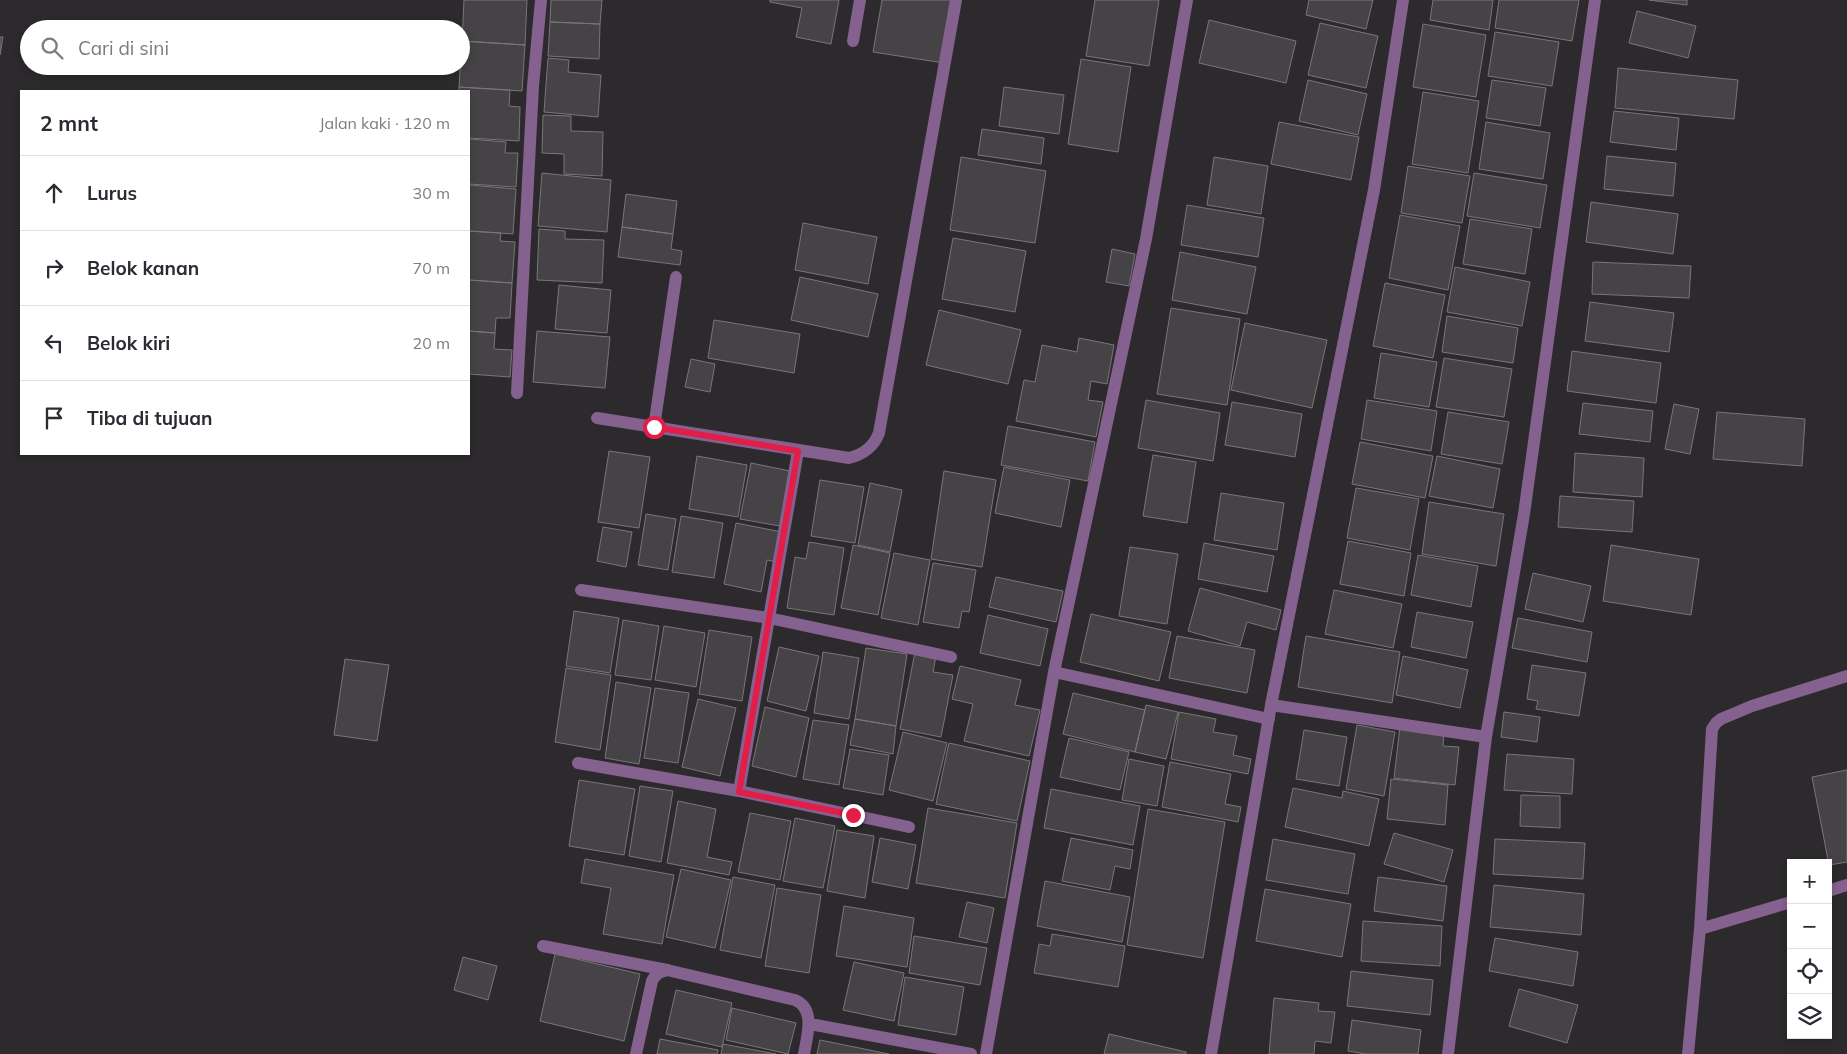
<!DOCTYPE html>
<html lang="id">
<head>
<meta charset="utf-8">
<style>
  body { margin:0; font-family:Mulish,sans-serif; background:#f2f2f3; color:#2b2b33 }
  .controls { position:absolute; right:15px; bottom:15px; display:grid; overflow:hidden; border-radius:0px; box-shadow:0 2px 8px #0003 }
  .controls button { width:45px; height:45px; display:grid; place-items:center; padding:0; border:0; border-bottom:1px solid #e1e1e2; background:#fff; color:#2b2b33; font:25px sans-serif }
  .stop { position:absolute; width:15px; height:15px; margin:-11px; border:4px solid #e11d48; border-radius:50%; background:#fff }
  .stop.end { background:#e11d48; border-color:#fff; box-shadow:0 1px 5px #0008 }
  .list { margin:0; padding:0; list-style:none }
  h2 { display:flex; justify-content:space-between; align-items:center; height:65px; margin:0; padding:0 20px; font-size:21px }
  h2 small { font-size:16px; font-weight:400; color:#7c7c81 }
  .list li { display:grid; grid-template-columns:32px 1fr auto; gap:15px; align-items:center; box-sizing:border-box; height:75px; padding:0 20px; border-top:1px solid #e1e1e2 }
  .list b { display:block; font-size:19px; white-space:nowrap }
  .list em { font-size:16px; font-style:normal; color:#7c7c81 }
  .icon { flex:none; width:28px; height:28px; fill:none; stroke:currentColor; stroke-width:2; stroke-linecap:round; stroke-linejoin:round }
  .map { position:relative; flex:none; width:1847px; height:1054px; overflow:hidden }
  .search { position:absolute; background:#fff; box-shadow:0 2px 8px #0003; left:20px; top:20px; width:450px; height:55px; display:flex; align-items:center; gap:12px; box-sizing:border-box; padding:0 18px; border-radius:28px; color:#7c7c81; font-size:19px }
  .panel { position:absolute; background:#fff; box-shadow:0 2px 8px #0003; left:20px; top:90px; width:450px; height:365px; border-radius:0px }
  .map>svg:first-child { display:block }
  .building { fill:#454345; stroke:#787679 }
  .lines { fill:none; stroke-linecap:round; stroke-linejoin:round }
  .lane { stroke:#85618f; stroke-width:12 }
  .street { stroke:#85618f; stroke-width:12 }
  .route { stroke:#e11d48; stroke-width:6 }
</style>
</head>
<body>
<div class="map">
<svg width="1847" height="1054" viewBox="0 0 1847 1054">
  <rect width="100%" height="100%" fill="#2c2a2c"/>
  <!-- building -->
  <path class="building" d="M464,0H527L525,45L462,41Z
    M551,0H602L600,24L550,22Z
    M770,0H839L831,44L796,37L802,8L770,2Z
    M882,0H953L944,63L873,52Z
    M1095,0H1159L1149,66L1086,56Z
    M1309,0H1373L1366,29L1306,15Z
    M1433,0H1493L1489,30L1430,20Z
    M1499,0H1579L1572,41L1495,28Z
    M1649,0H1687V5Z
    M1637,11L1696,26L1688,58L1629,43Z
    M1209,20L1296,41L1286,83L1199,63Z
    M550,22L600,24L599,59L548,56Z
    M1320,23L1378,36L1366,88L1308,75Z
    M1423,24L1486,35L1476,97L1413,87Z
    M1495,32L1559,42L1552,86L1488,76Z
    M0,37H3L0,55Z
    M462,41L525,45L522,91L459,87Z
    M548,58L569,60L568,72L601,75L598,117L544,112Z
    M1081,59L1131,67L1118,152L1068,144Z
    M1618,68L1738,80L1734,119L1615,108Z
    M1308,80L1367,94L1358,135L1299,121Z
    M1492,80L1546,88L1540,126L1486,118Z
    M459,87L510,90L509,106L520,107L519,141L469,138V91H459Z
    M1004,87L1064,95L1059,134L999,126Z
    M1423,92L1479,101L1468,173L1412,164Z
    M1614,111L1679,118L1676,150L1610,142Z
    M543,115L571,116V131L603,132L602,176L564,174V154L542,153Z
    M1279,122L1359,137L1351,180L1271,164Z
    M1486,122L1550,133L1543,179L1479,169Z
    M982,129L1044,138L1041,164L978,155Z
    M469,139L506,142L505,153H518L516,187L469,184Z
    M1607,156L1676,163L1673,196L1604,189Z
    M961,157L1046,171L1035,243L950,230Z
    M1214,157L1268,166L1261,214L1207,205Z
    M1408,166L1470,176L1462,223L1401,213Z
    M542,173L611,180L607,232L538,226Z
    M1474,173L1547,185L1540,228L1467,216Z
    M469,185L516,189L513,234L469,231Z
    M626,194L677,201L673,234L622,227Z
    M1591,202L1678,214L1673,254L1586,242Z
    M1187,205L1264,218L1258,257L1181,245Z
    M1400,215L1460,226L1448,290L1389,278Z
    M1470,219L1532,229L1525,274L1463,264Z
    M803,223L877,237L868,284L795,270Z
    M622,227L673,234L671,249L682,251L680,265L618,257Z
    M539,229L565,231V239L604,240L602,283L537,280Z
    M469,231L501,233L500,241L515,242L512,283L469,280Z
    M953,238L1026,251L1015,312L942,299Z
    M1112,249L1135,254L1129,286L1106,282Z
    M1180,252L1256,267L1247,314L1172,300Z
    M1593,262L1691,266L1689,298L1592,294Z
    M1455,267L1530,282L1522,326L1447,312Z
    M800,277L878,294L868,337L791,320Z
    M469,280L512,283L510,318H496L495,333L469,331Z
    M1385,283L1445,295L1433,358L1373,346Z
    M559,285L611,290L607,333L555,329Z
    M1590,302L1674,313L1669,352L1585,341Z
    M1171,308L1240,319L1227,405L1157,394Z
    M939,310L1021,330L1008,384L926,365Z
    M1447,316L1518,328L1513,363L1442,352Z
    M714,320L800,334L794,373L708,358Z
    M1245,323L1327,340L1312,408L1231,390Z
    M469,331L495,333L494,349L512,350L510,377L469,374Z
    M537,331L610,337L605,388L533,382Z
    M1079,338L1114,345L1107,384L1091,381L1088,400L1103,402L1096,437L1016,421L1024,380L1035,382L1042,345L1077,352Z
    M1572,351L1661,363L1656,403L1567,391Z
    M1381,353L1437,362L1429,407L1374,398Z
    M1444,358L1512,369L1504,417L1436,407Z
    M691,359L715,364L710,392L685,387Z
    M1146,400L1220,413L1213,461L1138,448Z
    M1367,400L1437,411L1431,451L1361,439Z
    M1232,402L1302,414L1295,457L1225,445Z
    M1583,403L1653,411L1650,442L1579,434Z
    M1674,404L1699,409L1690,454L1665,449Z
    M1448,412L1509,422L1502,464L1441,454Z
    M1717,412L1805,419L1802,466L1713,459Z
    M1008,426L1095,442L1088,481L1001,465Z
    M1360,442L1433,456L1425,498L1352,484Z
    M609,451L650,457L639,528L598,522Z
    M1575,453L1644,458L1642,497L1573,492Z
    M1153,455L1196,462L1187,523L1143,516Z
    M697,456L747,465L738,517L689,509Z
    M1437,456L1500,469L1493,508L1429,496Z
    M751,463L790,471L780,526L740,519Z
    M1004,467L1070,480L1061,527L995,513Z
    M944,471L996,480L982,567L931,559Z
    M820,480L864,487L855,543L811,536Z
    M870,483L902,490L890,552L858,545Z
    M1356,488L1419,499L1410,550L1347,538Z
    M1221,493L1284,503L1277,550L1214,540Z
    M1560,496L1634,501L1632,532L1558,527Z
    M1429,502L1504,514L1496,566L1422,554Z
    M646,514L676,519L668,570L638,565Z
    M681,516L723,523L714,578L672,572Z
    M736,523L782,532L776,562L767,560L761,592L724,584Z
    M603,527L632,532L626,567L597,561Z
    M1348,541L1411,553L1404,596L1340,584Z
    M809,542L844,548L834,615L787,608L795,557L806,559Z
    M1204,543L1274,556L1267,592L1198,579Z
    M853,545L890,553L878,615L841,608Z
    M1611,545L1699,559L1691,615L1603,601Z
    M1130,547L1178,554L1167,624L1119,616Z
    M894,553L930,560L918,625L881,618Z
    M1418,555L1478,566L1471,607L1411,595Z
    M933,563L976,570L969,612L962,611L959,628L923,622Z
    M1533,573L1591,586L1583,622L1525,609Z
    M996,577L1063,591L1056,622L989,607Z
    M1200,588L1281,610L1276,630L1247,622L1240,646L1188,631Z
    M1334,590L1402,604L1393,648L1325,634Z
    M574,611L619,618L610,673L566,666Z
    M1417,612L1473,622L1466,658L1411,647Z
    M1091,614L1171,632L1159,681L1080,662Z
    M988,615L1048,629L1040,666L980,653Z
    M1518,618L1592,632L1587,662L1512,648Z
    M623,620L659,626L651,680L615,675Z
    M664,626L705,633L696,687L655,680Z
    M709,630L752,637L742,701L699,694Z
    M1177,636L1255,650L1247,693L1169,678Z
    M1306,636L1400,652L1392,703L1298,687Z
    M779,647L819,656L806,711L767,701Z
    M866,648L907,654L896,726L855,719Z
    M823,652L859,658L849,719L814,713Z
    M915,652L936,656L933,672L953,675L941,737L900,729Z
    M1403,656L1468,670L1460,708L1396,695Z
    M345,659L389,665L377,741L334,735Z
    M1532,665L1586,673L1579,716L1536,709L1538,701L1527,699Z
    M960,666L1021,680L1015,705L1040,710L1029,756L964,741L973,704L952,699Z
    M566,668L611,675L600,750L555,742Z
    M616,682L651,688L639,764L605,758Z
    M655,688L689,693L678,763L644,758Z
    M1073,693L1145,710L1135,752L1063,734Z
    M698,699L736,708L720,776L682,767Z
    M1146,705L1178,712L1166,759L1135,752Z
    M765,707L809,718L796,777L752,766Z
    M1179,712L1216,719L1213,732L1237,736L1233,755L1251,759L1248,774L1171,759Z
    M1504,712L1540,717L1537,742L1501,737Z
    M855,719L896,726L893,754L850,745Z
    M813,720L849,725L839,785L803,779Z
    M1357,725L1395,732L1384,796L1346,789Z
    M1400,726L1444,731L1443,746L1459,747L1455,785L1394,778Z
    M1304,730L1347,737L1339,786L1296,779Z
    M903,732L947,743L933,801L889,790Z
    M1069,738L1129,752L1120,790L1060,777Z
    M949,743L1030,761L1017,821L936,804Z
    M850,749L889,755L883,795L843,788Z
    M1507,754L1574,759L1572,794L1504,790Z
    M1129,759L1164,766L1157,806L1122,800Z
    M1170,762L1231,774L1225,804L1241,807L1238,822L1162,807Z
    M1847,770V862L1829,865L1812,777Z
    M1391,779L1448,785L1445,825L1387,819Z
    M579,780L635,789L624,855L569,846Z
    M640,786L673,791L661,862L629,856Z
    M1293,788L1342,798L1343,791L1379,799L1369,846L1285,827Z
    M1051,789L1140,806L1133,845L1044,828Z
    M1521,795L1560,796V828L1520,826Z
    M678,801L716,809L707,857L732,862L729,875L667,863Z
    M928,808L1017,823L1005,898L916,883Z
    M1148,809L1225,822L1203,958L1127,945Z
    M750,813L791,821L780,880L738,872Z
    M795,818L835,826L823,888L783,881Z
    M837,830L874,836L865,898L827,891Z
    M1394,833L1453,850L1444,882L1384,864Z
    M880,838L916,845L908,889L872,882Z
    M1071,838L1133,850L1130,869L1115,866L1110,890L1062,881Z
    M1273,839L1355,854L1348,894L1266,880Z
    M1495,839L1585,843L1583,879L1493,874Z
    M585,859L674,875L662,944L603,934L611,888L581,883Z
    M681,869L731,880L715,948L666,937Z
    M733,877L775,885L761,958L720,950Z
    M1378,877L1447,886L1443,921L1374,911Z
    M1045,881L1130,897L1122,942L1037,926Z
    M1494,885L1584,894L1581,935L1490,927Z
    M777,888L821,895L809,973L765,966Z
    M1265,889L1351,904L1342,957L1256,941Z
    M967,902L994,908L987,943L959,937Z
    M844,906L914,918L907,967L836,956Z
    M1363,921L1442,926L1440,966L1361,961Z
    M1052,934L1125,946L1118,987L1034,973L1039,944L1050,946Z
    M914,936L987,948L980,985L909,973Z
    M1495,938L1578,952L1573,986L1489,971Z
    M555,954L640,974L624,1041L540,1021Z
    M463,957L497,966L488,1000L454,990Z
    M854,962L904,973L894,1021L843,1010Z
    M1351,971L1433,980L1430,1015L1347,1006Z
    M905,977L964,987L956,1035L898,1025Z
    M1519,989L1578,1005L1567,1043L1509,1026Z
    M676,990L732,1003L722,1047L666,1034Z
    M1274,998L1319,1003L1318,1011L1335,1012L1331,1043L1315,1041L1314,1054H1269Z
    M732,1008L796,1023L788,1054L726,1040Z
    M1352,1020L1421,1030L1418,1054H1366L1348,1051Z
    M1109,1034L1186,1052V1054H1104Z
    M660,1039L718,1050L717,1054H657Z
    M820,1040L889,1054H817Z
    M723,1044L776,1054H721Z"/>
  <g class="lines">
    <!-- lane -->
    <path class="lane" d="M654,427L676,277
      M543,946L667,970"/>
    <!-- street -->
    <path class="street" d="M853,41L860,0
      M517,393L533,86L541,0
      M597,418L849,458C863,455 874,446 879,433L956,0
      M581,590L769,618L951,657
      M1054,672L1269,719
      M1271,705L1374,190L1403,0
      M578,763L739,791L909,827
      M739,791L798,451
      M1828,891L1847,885
      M1700,929L1791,902
      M810,1024L971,1054
      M636,1054L652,981C656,973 660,972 667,970L795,1000C816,1009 807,1036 804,1054
      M986,1054L1054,672L1146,239L1187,0
      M1211,1054L1271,705L1486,737
      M1448,1054L1486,737L1524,514L1595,0
      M1688,1054L1700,929L1712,729L1716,723L1721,719L1752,706L1847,676"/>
  </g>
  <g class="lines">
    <!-- route -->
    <path class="route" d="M654,427L798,451L739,792L853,815"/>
  </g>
</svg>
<div class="controls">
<button>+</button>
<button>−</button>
<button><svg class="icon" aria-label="locate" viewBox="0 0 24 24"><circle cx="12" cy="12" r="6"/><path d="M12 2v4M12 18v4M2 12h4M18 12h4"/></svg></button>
<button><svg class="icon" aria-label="layers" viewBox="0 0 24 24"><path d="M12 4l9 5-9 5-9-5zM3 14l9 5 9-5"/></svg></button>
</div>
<div class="stop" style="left:654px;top:427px"></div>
<div class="stop end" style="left:853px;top:815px"></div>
<div class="search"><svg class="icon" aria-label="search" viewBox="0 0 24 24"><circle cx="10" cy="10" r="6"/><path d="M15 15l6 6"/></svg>Cari di sini</div>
<section class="panel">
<h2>2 mnt<small>Jalan kaki · 120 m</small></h2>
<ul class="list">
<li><svg class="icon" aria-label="ahead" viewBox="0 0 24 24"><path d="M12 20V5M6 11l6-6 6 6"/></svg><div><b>Lurus</b></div><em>30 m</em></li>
<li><svg class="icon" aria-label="right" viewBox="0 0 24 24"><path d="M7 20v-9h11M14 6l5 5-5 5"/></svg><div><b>Belok kanan</b></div><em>70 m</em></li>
<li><svg class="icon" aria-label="left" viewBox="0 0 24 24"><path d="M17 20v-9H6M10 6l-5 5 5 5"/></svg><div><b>Belok kiri</b></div><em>20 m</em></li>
<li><svg class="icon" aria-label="arrive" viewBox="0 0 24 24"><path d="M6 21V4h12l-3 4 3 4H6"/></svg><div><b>Tiba di tujuan</b></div></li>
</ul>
</section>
</div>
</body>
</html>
